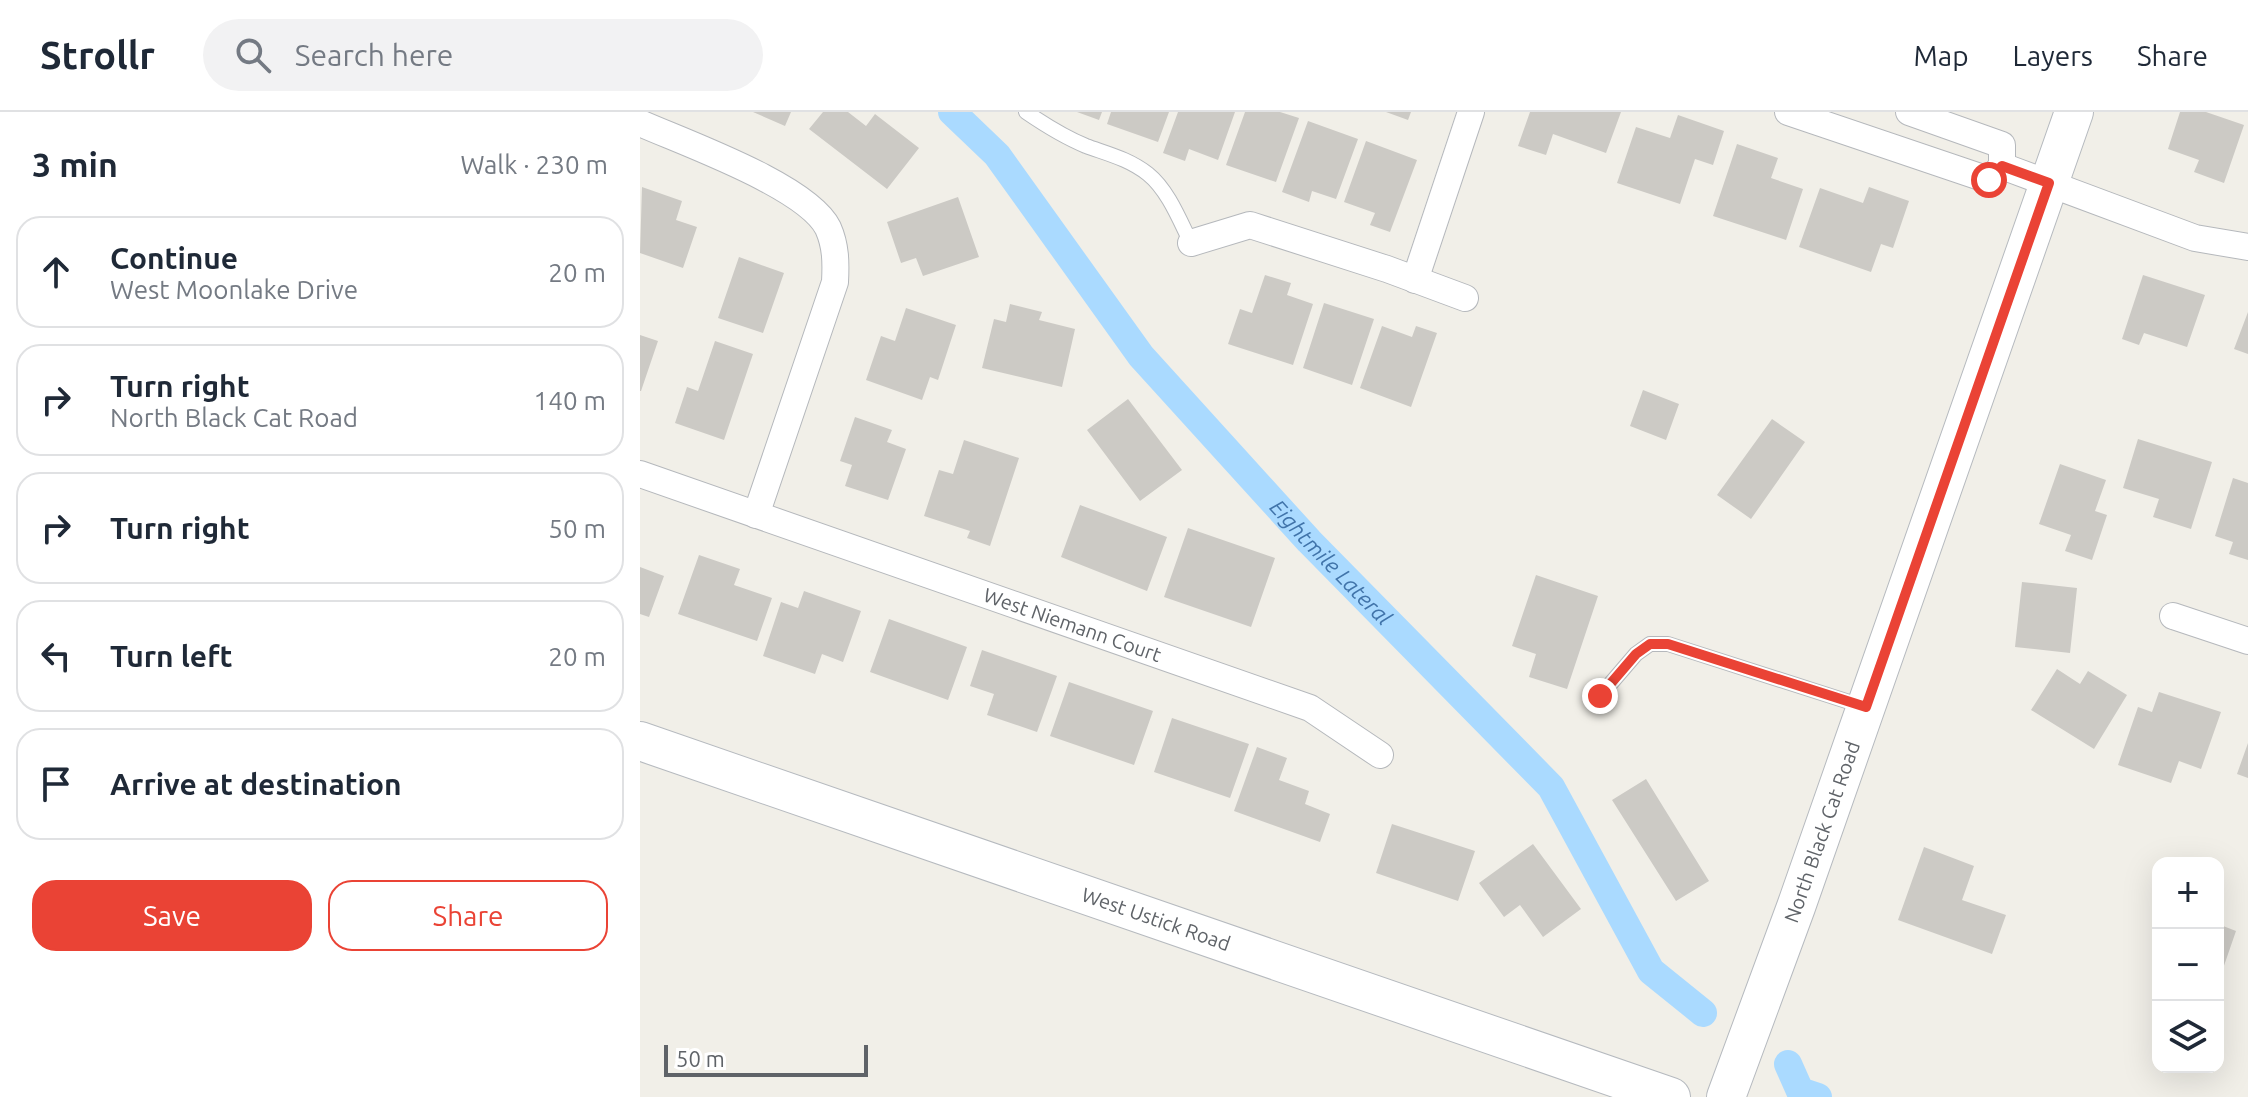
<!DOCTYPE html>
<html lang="en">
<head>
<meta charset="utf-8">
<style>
  body { margin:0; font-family:Ubuntu,sans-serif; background:#f2f2f3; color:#1f2937 }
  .controls { position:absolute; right:24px; bottom:24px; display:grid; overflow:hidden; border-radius:16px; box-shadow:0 8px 32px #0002 }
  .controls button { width:72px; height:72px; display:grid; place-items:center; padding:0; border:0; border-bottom:2px solid #e0e1e3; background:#fff; color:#1f2937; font:40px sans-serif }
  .scale { position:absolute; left:24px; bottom:20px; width:204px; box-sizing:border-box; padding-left:8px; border:4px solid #5f6368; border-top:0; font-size:22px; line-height:28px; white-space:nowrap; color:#5f6368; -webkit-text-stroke:6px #fff; paint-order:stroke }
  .stop { position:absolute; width:24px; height:24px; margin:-18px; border:6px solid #ea4335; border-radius:50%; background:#fff }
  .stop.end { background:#ea4335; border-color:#fff; box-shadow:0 2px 8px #0008 }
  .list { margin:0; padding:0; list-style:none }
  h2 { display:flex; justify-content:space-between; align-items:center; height:104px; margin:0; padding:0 32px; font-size:34px }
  h2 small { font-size:26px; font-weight:400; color:#747a83 }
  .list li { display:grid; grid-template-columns:52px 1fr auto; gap:24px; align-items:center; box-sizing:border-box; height:112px; margin:0 16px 16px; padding:0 16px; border:2px solid #e0e1e3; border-radius:24px }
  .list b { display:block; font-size:30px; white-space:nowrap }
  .list p { margin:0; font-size:26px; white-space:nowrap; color:#747a83 }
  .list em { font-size:26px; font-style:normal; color:#747a83 }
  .actions { display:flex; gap:16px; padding:24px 32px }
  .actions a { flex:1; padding:18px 0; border:2px solid #ea4335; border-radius:24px; text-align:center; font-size:28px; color:#ea4335 }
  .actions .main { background:#ea4335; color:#fff }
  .icon { flex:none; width:44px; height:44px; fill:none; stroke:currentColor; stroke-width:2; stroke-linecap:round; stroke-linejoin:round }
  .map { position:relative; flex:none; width:1608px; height:985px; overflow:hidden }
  header { display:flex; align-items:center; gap:48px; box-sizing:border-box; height:112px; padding:0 40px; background:#fff; border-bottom:2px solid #e0e1e3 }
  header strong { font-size:38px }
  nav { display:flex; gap:44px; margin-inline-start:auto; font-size:28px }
  .search { width:560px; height:72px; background:#f2f2f3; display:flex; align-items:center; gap:20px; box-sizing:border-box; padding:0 28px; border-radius:44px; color:#747a83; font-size:30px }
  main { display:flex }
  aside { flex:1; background:#fff }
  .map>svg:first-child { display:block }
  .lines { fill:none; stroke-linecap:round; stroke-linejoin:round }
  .canal { stroke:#aadaff; stroke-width:28 }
  .building { fill:#cccac5 }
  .lane-casing { stroke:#b5b8bc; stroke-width:16 }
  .street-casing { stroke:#b5b8bc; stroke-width:28 }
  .secondary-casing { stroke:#b6babf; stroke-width:40 }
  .lane { stroke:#fff; stroke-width:14 }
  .street { stroke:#fff; stroke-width:26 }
  .secondary { stroke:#fff; stroke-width:38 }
  .route { stroke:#ea4335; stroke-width:10 }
  .labels { text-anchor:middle; stroke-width:6; stroke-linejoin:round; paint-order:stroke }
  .street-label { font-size:20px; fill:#5f6368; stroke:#fff }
  .water-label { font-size:22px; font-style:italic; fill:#4174aa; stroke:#fff }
</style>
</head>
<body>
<header>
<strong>Strollr</strong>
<div class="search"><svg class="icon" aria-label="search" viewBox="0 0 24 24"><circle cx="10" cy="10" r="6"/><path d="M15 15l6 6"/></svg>Search here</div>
<nav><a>Map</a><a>Layers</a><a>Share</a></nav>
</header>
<main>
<aside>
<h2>3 min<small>Walk · 230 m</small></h2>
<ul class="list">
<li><svg class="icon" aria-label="ahead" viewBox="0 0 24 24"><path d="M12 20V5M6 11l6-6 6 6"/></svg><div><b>Continue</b><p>West Moonlake Drive</p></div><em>20 m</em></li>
<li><svg class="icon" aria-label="right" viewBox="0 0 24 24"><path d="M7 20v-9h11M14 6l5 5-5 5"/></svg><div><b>Turn right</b><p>North Black Cat Road</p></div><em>140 m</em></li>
<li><svg class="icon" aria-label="right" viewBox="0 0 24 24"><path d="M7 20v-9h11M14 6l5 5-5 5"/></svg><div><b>Turn right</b></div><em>50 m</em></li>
<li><svg class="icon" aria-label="left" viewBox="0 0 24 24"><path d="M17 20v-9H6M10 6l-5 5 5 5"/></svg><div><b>Turn left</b></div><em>20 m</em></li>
<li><svg class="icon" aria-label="arrive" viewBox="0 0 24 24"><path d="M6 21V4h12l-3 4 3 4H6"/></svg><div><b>Arrive at destination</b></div></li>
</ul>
<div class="actions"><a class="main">Save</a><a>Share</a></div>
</aside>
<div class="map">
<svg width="1608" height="985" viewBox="0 0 1608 985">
  <rect width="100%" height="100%" fill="#f1efe8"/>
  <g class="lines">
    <!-- canal -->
    <g class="canal">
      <path id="s1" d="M312,0L357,43L501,244L669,429L911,675L1011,859L1063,901"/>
      <path d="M1148,952L1160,979L1178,985"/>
    </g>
  </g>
  <!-- building -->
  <path class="building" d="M113,0H151L145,14Z
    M183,0H208L226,14L235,2L279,36L247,77L169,17Z
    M437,0H462L459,8Z
    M471,0H529L518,30L467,12Z
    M538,0H595L578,48L549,37L545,49L523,41Z
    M605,0H640L659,6L636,70L586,53Z
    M746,0H771L768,8Z
    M890,0H981L966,41L913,22L906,43L878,34Z
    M1540,0H1566L1604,13L1584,71L1554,60L1559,48L1528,37Z
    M1038,3L1084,19L1073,53L1055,47L1040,92L977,71L996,15L1030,26Z
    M668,9L718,27L696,87L672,79L669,90L642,80Z
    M726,29L777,48L750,120L730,113L735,101L704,90Z
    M1097,32L1138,46L1131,66L1163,77L1146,128L1073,104Z
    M2,75L42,89L36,108L57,115L43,156L0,141Z
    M1229,75L1269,89L1253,136L1241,132L1231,160L1159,135L1180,76L1223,91Z
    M318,85L339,145L283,164L276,146L261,151L247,110Z
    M99,145L144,161L123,221L78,206Z
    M625,163L651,171L647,183L673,192L653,253L588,232L600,197L612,201Z
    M1503,163L1565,183L1547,235L1504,221L1499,233L1482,227Z
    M684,191L734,207L712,273L663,256Z
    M370,192L402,200L399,208L435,217L422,275L342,256L354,207L366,210Z
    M266,196L316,213L298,268L290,265L282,288L226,268L241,224L255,229Z
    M1608,200V242L1594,237Z
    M742,214L772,225L776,214L797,221L771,295L720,276Z
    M0,223L18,229L1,279H0Z
    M75,229L113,242L84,328L35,311L47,275L58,279Z
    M1003,278L1039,292L1026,328L990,314Z
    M488,287L542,358L500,389L447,318Z
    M215,305L252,318L247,330L266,337L248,388L205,374L212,353L200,349Z
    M1132,307L1165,330L1111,407L1077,383Z
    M1498,327L1572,350L1551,417L1513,405L1519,387L1483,376Z
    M324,328L379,346L350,434L327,426L330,419L284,404L299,358L313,362Z
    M1420,352L1466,368L1455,399L1467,403L1452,448L1425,439L1431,423L1399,412Z
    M1593,366L1608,371V448L1589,442L1593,430L1575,424Z
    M440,393L527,425L507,479L421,445Z
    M548,416L635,446L611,515L524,485Z
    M59,443L100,457L94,473L132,486L117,529L38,502Z
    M0,455L24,464L9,505L0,502Z
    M896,463L958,484L927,577L889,565L896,542L872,534Z
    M1382,470L1437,476L1430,541L1375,535Z
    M164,479L221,499L203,550L182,542L175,562L123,544L141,490L158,496Z
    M249,507L327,535L308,588L230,560Z
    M342,538L417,564L397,620L347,603L354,582L330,574Z
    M1417,557L1440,572L1448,559L1487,583L1454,637L1391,598Z
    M429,570L513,599L494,653L410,624Z
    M1519,580L1581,600L1561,657L1539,649L1531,671L1478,653L1498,595L1512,600Z
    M532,606L609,632L590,686L514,660Z
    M1608,631V666L1597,662Z
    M617,635L647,646L639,668L669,679L665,692L690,702L680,730L594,699Z
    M1006,667L1069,769L1036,789L972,688Z
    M752,712L835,739L818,789L736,761Z
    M893,732L941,797L903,825L880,793L864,805L839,771Z
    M1284,735L1334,754L1322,788L1366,803L1352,842L1258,808Z
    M1578,812L1596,819L1578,871Z"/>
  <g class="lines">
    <defs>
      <path id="lane" d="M386,0C405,13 424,25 446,34C468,42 489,47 508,62C528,78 540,109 551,131
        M960,584L996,542L1010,532H1028L1225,595"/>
      <g id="street">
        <path d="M1148,0L1349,68L1362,54V33L1269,0"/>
        <path d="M0,11C45,31 167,74 188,116C196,134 196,151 195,170L116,403"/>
        <path d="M1362,54L1555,126L1608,135"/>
        <path d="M551,131L610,113L747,157L825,186"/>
        <path d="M775,168L831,0"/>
        <path id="s2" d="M0,362L670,596L740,643"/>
        <path d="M1533,504L1608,529"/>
      </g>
      <g id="secondary">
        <path id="s3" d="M0,629L1031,985"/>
        <path id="s4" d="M1086,985L1156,795L1434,0"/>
      </g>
    </defs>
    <!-- lane casing -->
    <use href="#lane" class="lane-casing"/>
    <!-- street casing -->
    <use href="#street" class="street-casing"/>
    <!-- secondary casing -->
    <use href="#secondary" class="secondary-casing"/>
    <!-- lane -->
    <use href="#lane" class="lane"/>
    <!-- street -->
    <use href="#street" class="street"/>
    <!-- secondary -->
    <use href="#secondary" class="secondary"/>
  </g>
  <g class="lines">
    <!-- route -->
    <path class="route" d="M960,584L996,542L1010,532H1028L1226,595L1409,71L1362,54L1349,68"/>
  </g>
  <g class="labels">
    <!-- street labels -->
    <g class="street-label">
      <text dy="7" stroke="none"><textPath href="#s2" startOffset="458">West Niemann Court</textPath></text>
      <text dy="7" stroke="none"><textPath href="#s4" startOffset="282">North Black Cat Road</textPath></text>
      <text dy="7" stroke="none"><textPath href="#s3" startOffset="546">West Ustick Road</textPath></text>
    </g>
    <!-- water labels -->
    <g class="water-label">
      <text dy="8" stroke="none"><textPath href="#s1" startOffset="590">Eightmile Lateral</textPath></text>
    </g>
  </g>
</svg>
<div class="controls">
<button>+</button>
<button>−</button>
<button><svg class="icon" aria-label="layers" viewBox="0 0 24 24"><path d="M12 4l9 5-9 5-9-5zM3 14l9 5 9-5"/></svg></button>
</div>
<div class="scale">50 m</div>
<div class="stop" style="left:1349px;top:68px"></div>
<div class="stop end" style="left:960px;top:584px"></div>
</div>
</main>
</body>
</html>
